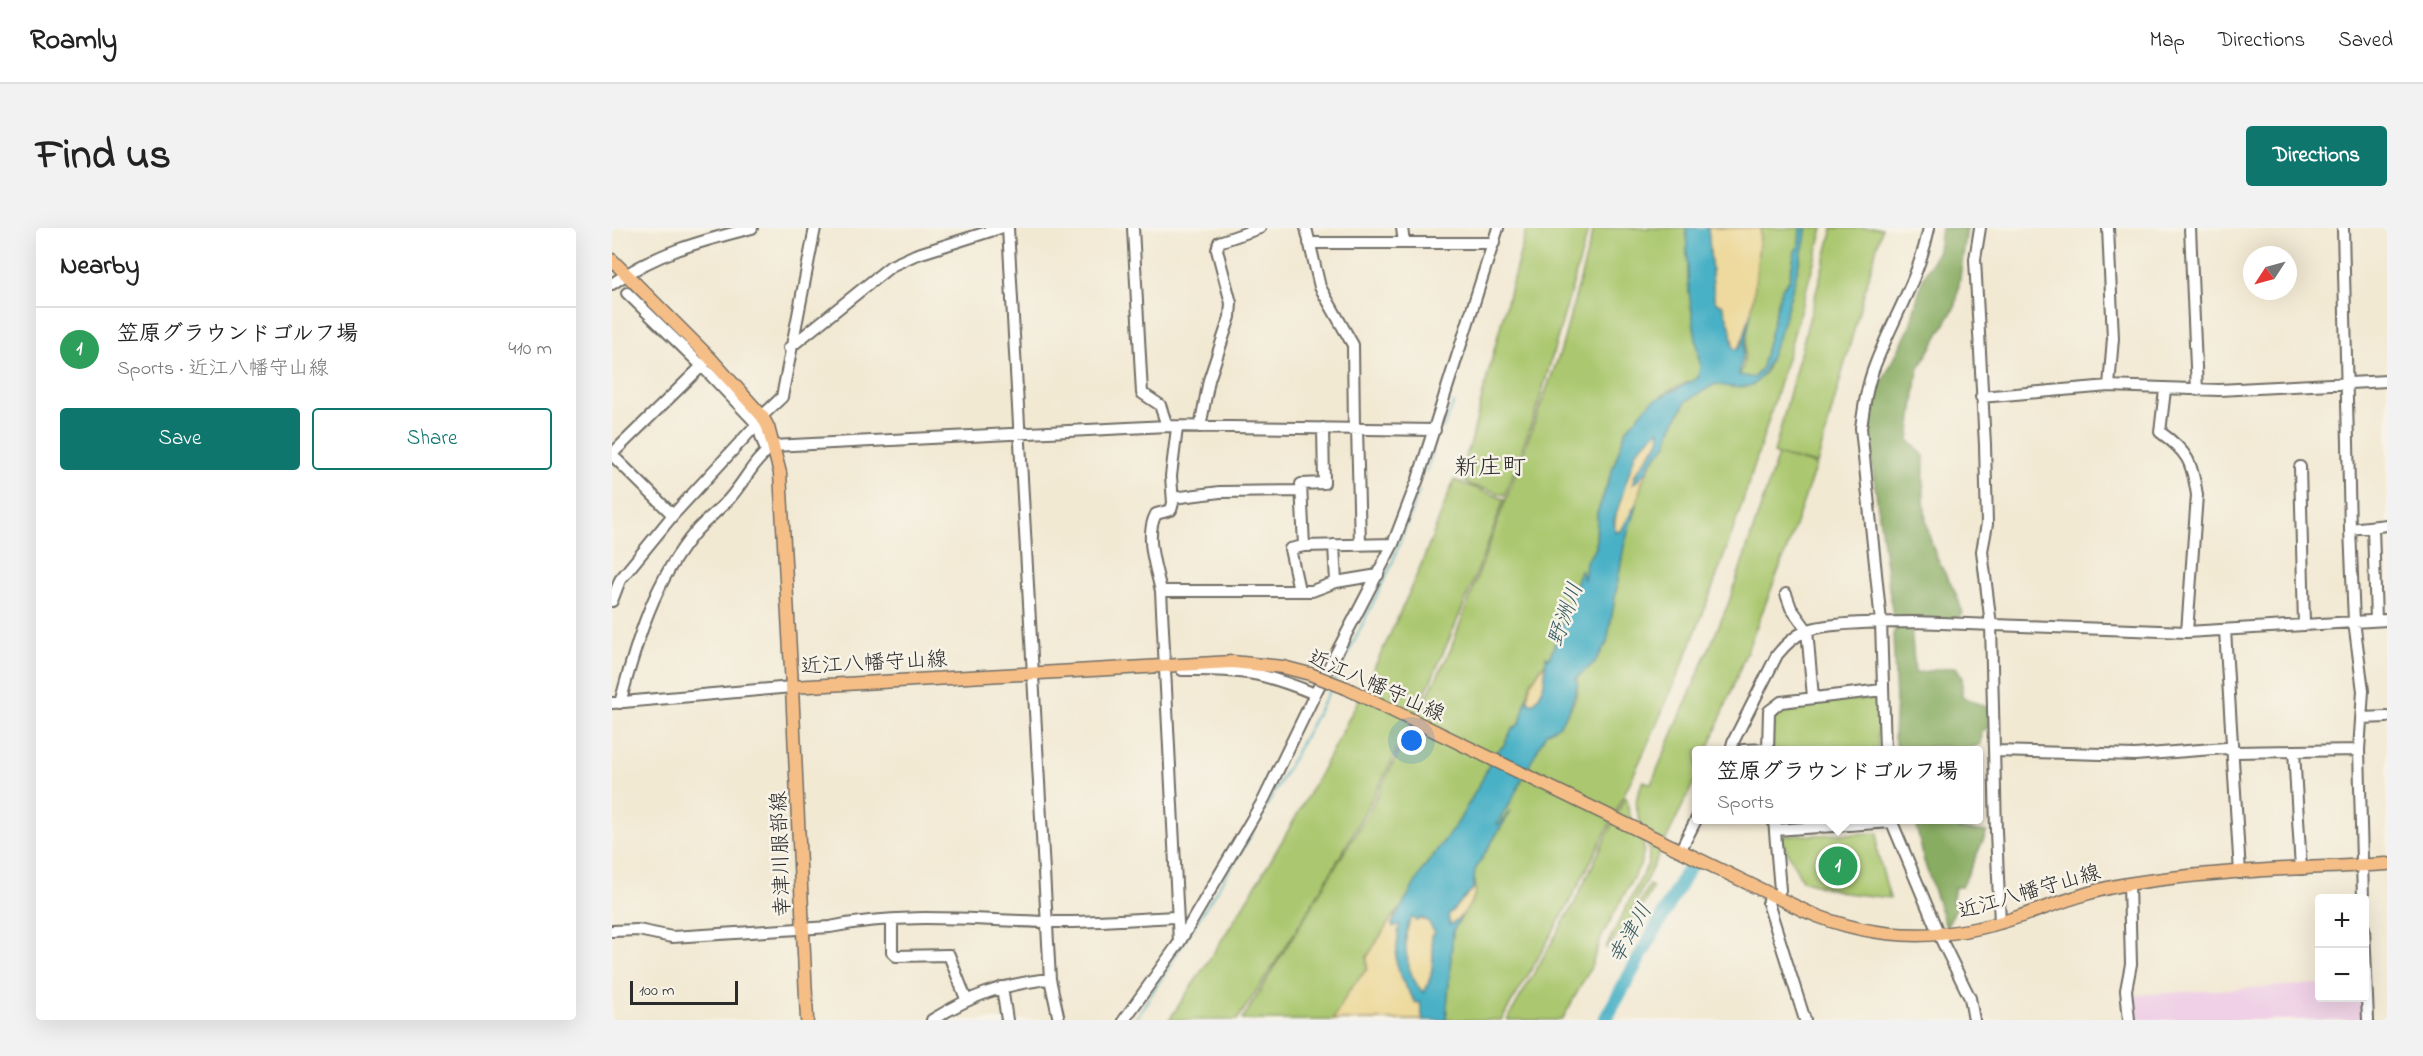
<!DOCTYPE html>
<html lang="en">
<head>
<meta charset="utf-8">
<style>
  body { margin:0; font-family:"Indie Flower","Klee One",sans-serif; background:#f2f2f2; color:#222 }
  .controls { position:absolute; right:18px; bottom:18px; display:grid; overflow:hidden; border-radius:6px; box-shadow:0 6px 24px #0002 }
  .controls button { width:54px; height:54px; display:grid; place-items:center; padding:0; border:0; border-bottom:2px solid #e0e0e0; background:#fff; color:#222; font:30px sans-serif }
  .compass { position:absolute; left:1631px; top:18px; width:54px; height:54px; border-radius:50%; background:#fff; box-shadow:0 6px 24px #0002; rotate:234deg }
  .scale { position:absolute; left:18px; bottom:15px; width:108px; box-sizing:border-box; padding-left:6px; border:3px solid #2b2b2b; border-top:0; font-size:16px; line-height:21px; white-space:nowrap; color:#2b2b2b; -webkit-text-stroke:4px #f7f3e8; paint-order:stroke }
  .you { position:absolute; left:800px; top:513px; width:21px; height:21px; margin:-15px; border:4px solid #fff; border-radius:50%; background:#1a73e8; box-shadow:0 0 0 9px #1a73e833 }
  .badge { display:grid; place-items:center; width:39px; height:39px; border-radius:50%; background:#0f766e; color:#fff; font-size:20px; font-weight:700 }
  .pin { position:absolute; translate:-50% -50%; border:3px solid #fff; box-shadow:0 2px 6px #0006 }
  .popup { position:absolute; left:1080px; top:518px; width:291px; height:78px; box-sizing:border-box; display:grid; place-content:center; border-radius:6px; background:#fff; filter:drop-shadow(0 2px 4px #0005); font-size:20px; white-space:nowrap; color:#767676 }
  .popup b { font-size:22px; color:#222 }
  .popup::after { content:''; position:absolute; left:50%; top:100%; margin-left:-12px; border:12px solid transparent; border-top-color:#fff }
  .list { margin:0; padding:0; list-style:none }
  h2 { display:flex; justify-content:space-between; align-items:center; height:78px; margin:0; padding:0 24px; font-size:26px }
  h2 small { font-size:20px; font-weight:400; color:#767676 }
  .list li { display:grid; grid-template-columns:39px 1fr auto; gap:18px; align-items:center; box-sizing:border-box; height:84px; padding:0 24px; border-top:2px solid #e0e0e0 }
  .list b { display:block; font-size:22px; white-space:nowrap }
  .list p { margin:0; font-size:20px; white-space:nowrap; color:#767676 }
  .list em { font-size:20px; font-style:normal; color:#767676 }
  .actions { display:flex; gap:12px; padding:18px 24px }
  .actions a { flex:1; padding:14px 0; border:2px solid #0f766e; border-radius:6px; text-align:center; font-size:21px; color:#0f766e }
  .actions .main { background:#0f766e; color:#fff }
  .map { position:relative; flex:none; width:1775px; height:792px; overflow:hidden; border-radius:6px }
  header { display:flex; align-items:center; gap:36px; box-sizing:border-box; height:84px; padding:0 30px; background:#fff; border-bottom:2px solid #e0e0e0 }
  header strong { font-size:28px }
  nav { display:flex; gap:33px; margin-inline-start:auto; font-size:21px }
  .intro { display:flex; align-items:center; justify-content:space-between; box-sizing:border-box; height:144px; padding:0 36px }
  h1 { margin:0; font-size:42px }
  .button { padding:15px 27px; border-radius:6px; background:#0f766e; color:#fff; font-size:21px; font-weight:700 }
  main { display:flex; gap:36px; padding:0 36px }
  aside { flex:1; background:#fff; border-radius:6px; box-shadow:0 6px 24px #0002 }
  .map>svg:first-child { display:block }
  .built { fill:#efd0e6 }
  .green { fill:#abc86f; stroke:#6b7a4d; stroke-width:1.5 }
  .forest { fill:#88ac62; stroke:#5a6c46; stroke-width:1.5 }
  .sand { fill:#eeda9e; stroke:#8c8264; stroke-width:1.5 }
  .water { fill:#48b1c6; stroke:#3a6e78; stroke-width:1.5; fill-rule:evenodd }
  .lines { fill:none; stroke-linecap:round; stroke-linejoin:round }
  .stream { stroke:#48b1c6; stroke-width:2 }
  .river { stroke:#48b1c6; stroke-width:14 }
  .minor-casing { stroke:#716e66; stroke-width:14 }
  .major-casing { stroke:#716e66; stroke-width:15 }
  .minor { stroke:#fff; stroke-width:10 }
  .major { stroke:#f6be87; stroke-width:12 }
  .major-bridge-casing { stroke:#716e66; stroke-width:15; stroke-linecap:butt }
  .major-bridge { stroke:#f6be87; stroke-width:12 }
  .labels { text-anchor:middle; stroke-width:5; stroke-linejoin:round; paint-order:stroke }
  .street-label { font-size:21px; fill:#2b2b2b; stroke:#f7f3e8 }
  .water-label { font-size:22px; font-style:italic; fill:#355a61; stroke:#f7f3e8 }
  .quarter-label { font-size:24px; fill:#2b2b2b; stroke:#f7f3e8 }
</style>
</head>
<body>
<header>
<strong>Roamly</strong>
<nav><a>Map</a><a>Directions</a><a>Saved</a></nav>
</header>
<div class="intro"><h1>Find us</h1><a class="button">Directions</a></div>
<main>
<aside>
<h2>Nearby<small></small></h2>
<ul class="list">
<li><span class="badge" style="background:#2e9e5b">1</span><div><b>笠原グラウンドゴルフ場</b><p>Sports · 近江八幡守山線</p></div><em>410 m</em></li>
</ul>
<div class="actions"><a class="main">Save</a><a>Share</a></div>
</aside>
<div class="map">
<svg width="1775" height="792" viewBox="0 0 1775 792">
  <rect width="100%" height="100%" fill="#f7f3e8"/>
  <filter id="ink" filterUnits="userSpaceOnUse"><feTurbulence type="fractalNoise" baseFrequency=".0167" numOctaves="2"/><feDisplacementMap in="SourceGraphic" scale="12" xChannelSelector="R" yChannelSelector="G"/><feConvolveMatrix kernelMatrix="1 2 1 2 8 2 1 2 1" color-interpolation-filters="sRGB"/></filter>
  <filter id="wash" filterUnits="userSpaceOnUse"><feTurbulence type="fractalNoise" baseFrequency=".008" numOctaves="4" result="noise"/><feDisplacementMap in="SourceGraphic" scale="24" xChannelSelector="R" yChannelSelector="G"/><feGaussianBlur stdDeviation="1.35" result="paint"/><feColorMatrix in="noise" values="0 0 0 0 0 0 0 0 0 0 0 0 0 0 0 0 0 1.4 0 .05"/><feComposite in="paint" operator="in"/></filter>
  <g filter="url(#wash)">
    <rect width="100%" height="100%" fill="#f2e9d3"/>
    <!-- built -->
    <path class="built" d="M1707,756L1708,770H1752L1754,792H1518L1516,771L1520,767Z"/>
    <!-- green -->
    <path class="green" d="M915,0H977L926,178L893,267L859,257L851,251C847,237 858,222 861,207C877,138 896,69 915,0Z
      M982,0H1074L1077,64L1088,139L1086,150L1054,164L1014,202L985,286L984,320L972,352L971,345L961,382L958,384L957,377L955,378L939,426L919,454L908,495L899,503L892,517L882,526L870,552L846,594L811,641L793,675L779,691L755,729V741L737,763L721,792H630L755,587L838,423L949,122Z
      M1149,0H1188L1187,18L1183,23L1177,52L1169,62L1150,139L1142,150L1127,147L1131,140Z
      M1194,0H1211C1171,149 1128,298 1069,440C1018,561 958,681 889,792H834L841,703L863,666L862,642L896,588L886,598L885,595L934,505C950,496 971,470 964,450L982,435L995,415L1012,318L1030,254L1041,232L1055,216L1060,199L1074,173L1103,156C1125,161 1137,161 1154,144L1193,12Z
      M1221,0H1270L1205,236L1167,227L1204,237L1175,321L1096,522H1085V548L1020,681L1023,682L1037,657L1041,659L1026,687L993,721L1036,636C1043,602 1010,586 1032,553L1039,556L1117,374L1166,227L1162,225Z
      M842,252L892,271C828,455 735,632 625,792H557C649,657 730,516 796,367C813,330 827,290 842,252Z
      M1262,471L1265,476L1266,522H1160L1161,486L1179,475Z
      M1013,569L1015,571L1017,585L1031,612L1032,622L1028,637L989,710L978,741L950,792H895L963,674Z
      M1166,592H1268L1169,600Z
      M1266,605L1265,623L1278,670L1233,665L1190,652L1167,608Z"/>
    <!-- forest -->
    <path class="forest" d="M1329,0H1355L1344,77L1306,142L1297,213L1312,228C1311,262 1310,293 1323,325C1331,346 1346,363 1350,385L1345,391L1281,389L1255,199L1263,168L1297,101L1310,53L1326,22Z
      M1284,398L1299,399L1303,445L1344,439L1350,449V469L1375,479L1377,500L1370,502L1369,516L1355,522L1330,518L1286,522L1282,510L1284,471L1281,407Z
      M1303,592H1344L1346,601L1375,604L1350,659H1343L1340,674L1345,679L1334,699L1312,633Z"/>
    <!-- sand -->
    <path class="sand" d="M1096,0H1149C1143,35 1145,92 1125,122L1121,119V112L1102,71Z
      M1048,201L1049,210L1021,249L1024,254L1041,232L1030,254L1025,274L1009,303L1002,304L1005,278L1024,223Z
      M934,435C935,449 931,464 922,475H917C913,459 924,447 934,435Z
      M861,661L864,662C860,678 850,688 838,698L835,691L839,682Z
      M785,687L780,696H787L784,732L789,751L808,773L811,792H721L737,763L755,741V729L779,691Z
      M800,689L816,693L823,705L819,708C823,728 821,747 812,766C794,748 788,711 800,689Z"/>
    <!-- water -->
    <path class="water" d="M1074,0H1096L1102,71L1105,76H1110L1118,98L1121,119L1125,122L1130,115L1139,84L1127,147L1142,150L1150,139L1169,62L1177,52L1183,23L1187,18L1188,0H1194L1193,12C1186,38 1162,145 1142,156C1130,162 1115,159 1103,156L1074,173L1060,199L1055,216L1035,239L1036,242L1020,257C1024,235 1050,224 1048,201L1024,223L1002,293L1003,304L1009,303L1025,274L1012,318L995,415L982,435L964,450L966,455L958,480L948,497L934,505L898,575L885,595L886,597L899,582L863,642L861,661L836,687L838,697L849,689L841,703L834,792H811L808,774L804,775L789,751L784,732L787,697L781,699L780,696L811,641L846,594L870,552L882,526L892,517L899,503L908,495L915,469L917,475H922C934,462 933,445 934,428L936,431L939,426L957,376L958,384L961,382L960,365L968,342L972,352L974,333L984,320L985,286L1014,202L1039,174L1086,150L1088,139L1077,64ZM800,689L804,693L810,690L816,693L823,705L819,708C823,728 822,747 812,765C794,748 788,710 800,689Z"/>
    <g class="lines">
      <!-- stream -->
      <path class="stream" d="M831,200L842,175
        M814,244L821,224
        M723,452L779,338L807,263
        M523,792L637,611L719,460"/>
      <!-- river -->
      <path class="river" d="M993,792L1078,638"/>
    </g>
  </g>
  <g filter="url(#ink)">
    <g class="lines">
      <defs>
        <path id="minor" d="M396,0L438,751L447,792
          M521,0L530,165L548,177L555,198
          M694,0L708,59L741,117L742,200
          M790,0L792,15
          M1368,0L1363,31L1373,217L1375,296L1370,323L1379,397L1384,603L1388,695
          M1496,0L1501,110L1497,158
          M1578,0L1585,162
          M1731,0L1738,301L1742,393L1751,463L1747,522L1751,670
          M697,15H882
          M0,56C43,25 89,13 140,0
          M15,65L90,138L145,196L154,223
          M177,120L279,38L303,27L388,0
          M1553,162L1548,204C1576,224 1580,234 1585,267L1575,404
          M1369,169L1497,158L1607,162L1775,153
          M150,188L170,169L203,0
          M588,199L597,152L618,89L619,75L605,22L607,14L648,0
          M565,200L559,248L561,275L559,282L544,286C532,308 544,340 549,363L567,714
          M745,200L748,316
          M0,226L94,134
          M0,227L61,287
          M1688,239L1692,396
          M561,270L608,264L689,263
          M1761,300L1764,392
          M1738,301L1775,297
          M722,317L724,354
          M692,318L689,256L712,255L711,200
          M687,362L678,321L692,318L781,316
          M549,363H700L724,354L766,347
          M1174,366L1179,380L1195,402L1201,469
          M0,373L8,352L61,287L145,196
          M1613,402L1628,645
          M570,442C626,441 650,444 703,466
          M0,475L180,459
          M8,475C24,415 42,352 84,303C94,292 107,282 117,271C133,253 142,232 161,218L555,198L823,202
          M1749,490L1775,489
          M1119,522L1121,514L1165,427C1173,417 1182,408 1194,403C1214,394 1278,394 1302,394L1575,404L1775,392
          M1131,522L1156,521
          M1156,522L1157,483L1169,474L1270,462
          M1273,522L1269,394L1249,200C1252,178 1255,157 1263,137C1282,88 1306,53 1317,0
          M1384,523L1523,527L1614,520L1622,524L1747,522
          M1682,523L1689,641
          M1162,592L1168,662
          M1279,592L1327,707L1358,770L1362,792
          M1163,602L1280,594
          M1068,623L1085,590
          M1159,667L1156,675L1193,792
          M280,692V724L284,728L337,727L354,771
          M1752,700L1756,792
          M0,703L26,702L60,709L218,699C288,684 362,692 433,694C476,695 521,691 565,689
          M390,759L395,792
          M320,792C360,767 391,756 438,751
          M512,792L567,715L652,571L703,466L781,316L806,251L886,0
          M1517,792L1514,762L1519,736L1517,656"/>
        <path id="major" d="M0,32L98,130L150,188L156,199L168,245L180,459L620,434L671,439L698,446
          M180,459L195,792
          M734,460L1193,683C1264,714 1334,714 1406,689C1442,677 1478,662 1516,656C1601,642 1689,641 1775,636"/>
      </defs>
      <!-- minor casing -->
      <use href="#minor" class="minor-casing"/>
      <!-- major casing -->
      <use href="#major" class="major-casing"/>
      <!-- minor -->
      <use href="#minor" class="minor"/>
      <!-- major -->
      <use href="#major" class="major"/>
      <defs>
        <path id="major-bridge" d="M698,446L734,460"/>
      </defs>
      <!-- major-bridge casing -->
      <use href="#major-bridge" class="major-bridge-casing"/>
      <!-- major-bridge -->
      <use href="#major-bridge" class="major-bridge"/>
    </g>
  </g>
  <g class="labels">
    <!-- street labels -->
    <g class="street-label">
      <text transform="translate(262 434) rotate(-3)" y="7">近江八幡守山線</text>
      <text transform="translate(765 457) rotate(24)" y="7">近江八幡守山線</text>
      <text transform="translate(168 626) rotate(-92)" y="7">幸津川服部線</text>
      <text transform="translate(1417 663) rotate(-16)" y="7">近江八幡守山線</text>
    </g>
    <!-- water labels -->
    <g class="water-label">
      <text transform="translate(952 386) rotate(-70)" y="8">野洲川</text>
      <text transform="translate(1017 705) rotate(-61)" y="8">幸津川</text>
    </g>
    <!-- quarter labels -->
    <g class="quarter-label">
      <text x="878" y="246">新庄町</text>
    </g>
  </g>
</svg>
<div class="controls">
<button>+</button>
<button>−</button>
</div>
<svg class="compass" viewBox="-18 -18 36 36"><path d="M0-13l5 13h-10z" fill="#e53935"/><path d="M0 13l5-13h-10z" fill="#767676"/></svg>
<div class="scale">100 m</div>
<div class="you"></div>
<div class="pin badge" style="left:1226px;top:638px;background:#2e9e5b">1</div>
<div class="popup"><b>笠原グラウンドゴルフ場</b>Sports</div>
</div>
</main>
</body>
</html>
